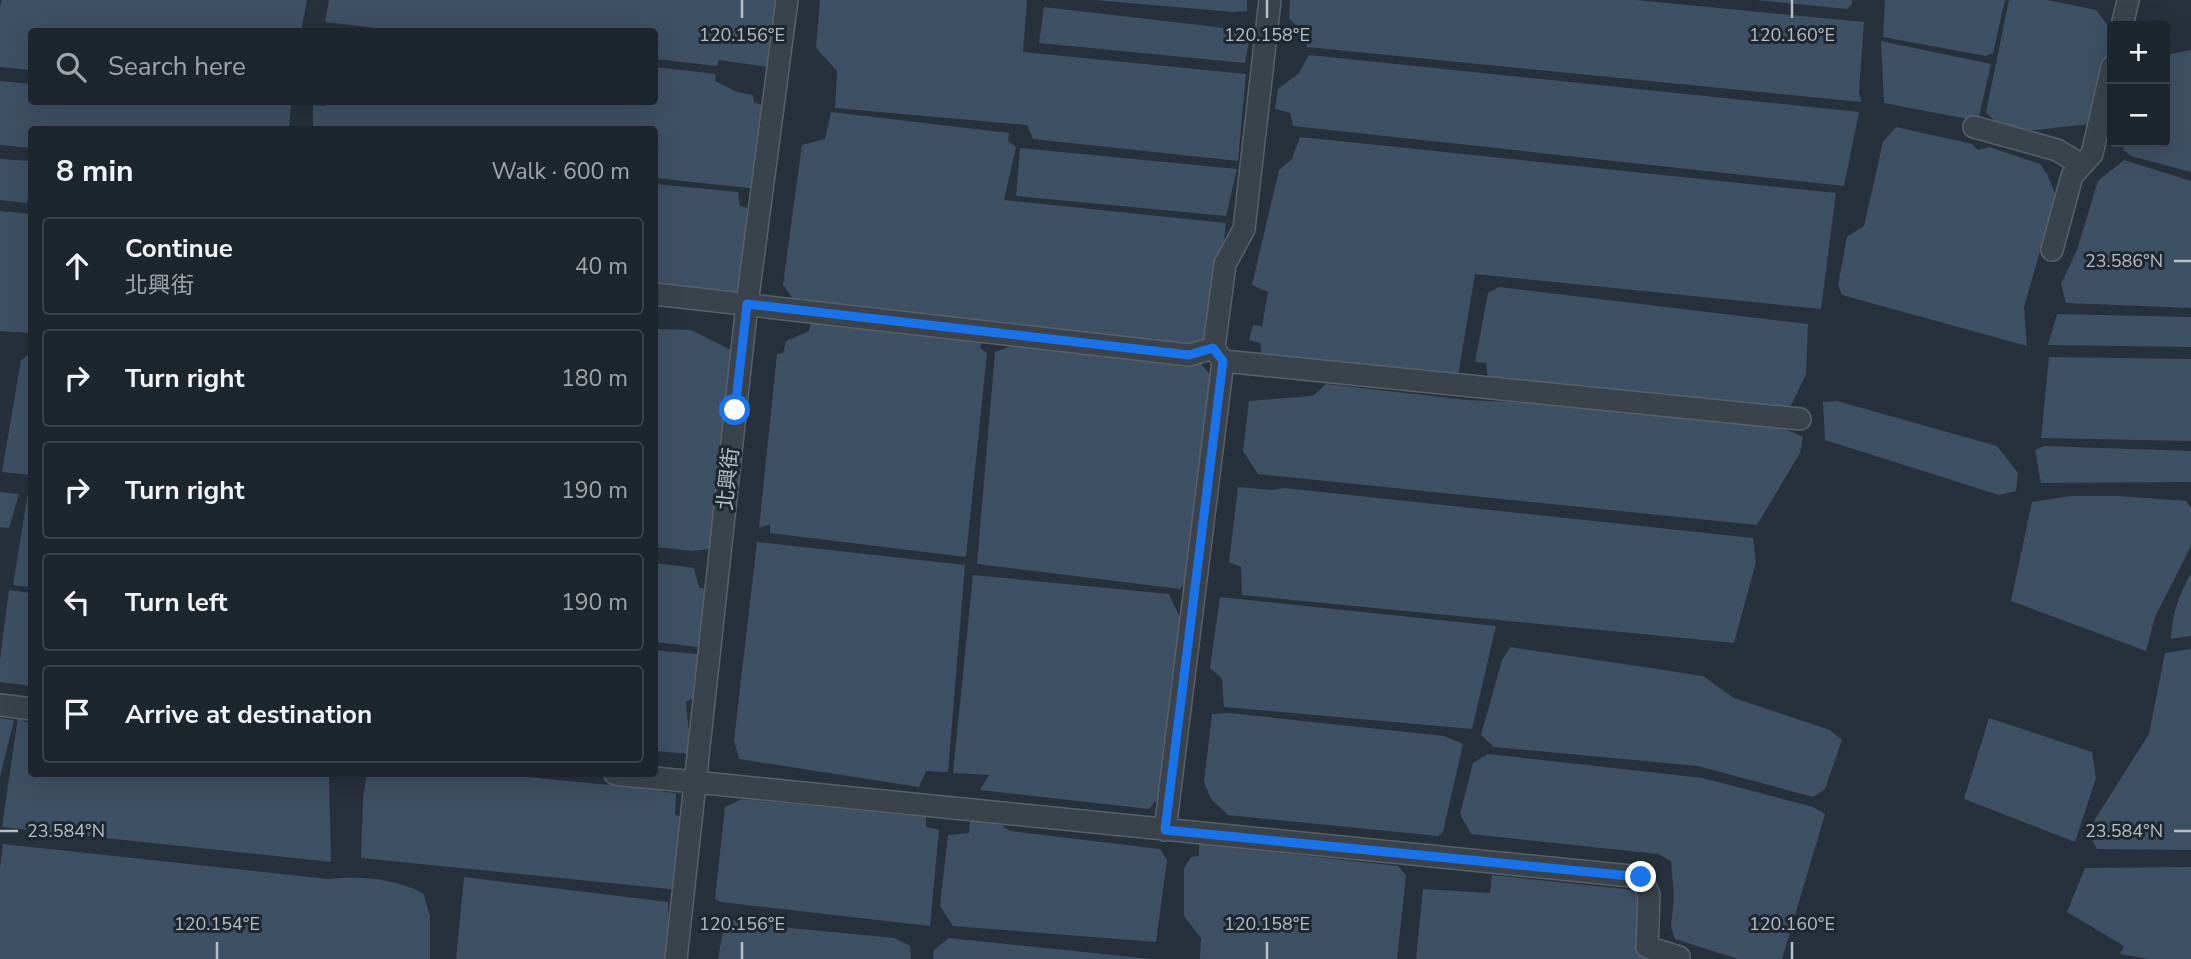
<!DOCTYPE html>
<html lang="en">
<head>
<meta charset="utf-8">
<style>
  body { margin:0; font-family:"Nunito Sans","Noto Sans TC",sans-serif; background:#252d35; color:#f1f3f6 }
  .controls { position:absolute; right:21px; top:21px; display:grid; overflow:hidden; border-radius:7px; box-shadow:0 7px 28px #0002 }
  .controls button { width:63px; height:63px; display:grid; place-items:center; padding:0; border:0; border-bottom:2px solid #3b4249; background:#1d252d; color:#f1f3f6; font:35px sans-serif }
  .stop { position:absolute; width:21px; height:21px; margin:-16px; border:5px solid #1a73e8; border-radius:50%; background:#fff }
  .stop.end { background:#1a73e8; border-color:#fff; box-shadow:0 2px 7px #0008 }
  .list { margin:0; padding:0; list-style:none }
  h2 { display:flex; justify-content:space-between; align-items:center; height:91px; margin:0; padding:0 28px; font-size:30px }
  h2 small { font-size:23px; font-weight:400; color:#a0a5aa }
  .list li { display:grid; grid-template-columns:46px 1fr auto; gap:21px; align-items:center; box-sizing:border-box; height:98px; margin:0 14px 14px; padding:0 14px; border:2px solid #3b4249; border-radius:7px }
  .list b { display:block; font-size:26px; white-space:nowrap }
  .list p { margin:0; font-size:23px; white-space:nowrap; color:#a0a5aa }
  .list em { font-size:23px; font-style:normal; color:#a0a5aa }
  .icon { flex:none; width:38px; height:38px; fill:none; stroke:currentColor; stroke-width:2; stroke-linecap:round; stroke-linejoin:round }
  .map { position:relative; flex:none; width:2191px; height:959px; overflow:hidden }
  .search { position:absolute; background:#1d252d; box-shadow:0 7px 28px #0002; left:28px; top:28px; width:630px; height:77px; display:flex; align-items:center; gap:18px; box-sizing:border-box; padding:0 24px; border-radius:7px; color:#a0a5aa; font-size:26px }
  .panel { position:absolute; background:#1d252d; box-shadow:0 7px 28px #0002; left:28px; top:126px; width:630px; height:651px; border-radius:7px }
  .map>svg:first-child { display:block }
  .water { fill:#3e5063 }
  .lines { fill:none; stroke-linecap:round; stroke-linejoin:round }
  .minor-casing { stroke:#58616a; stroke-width:24 }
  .minor { stroke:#3a434c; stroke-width:21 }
  .route { stroke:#1a73e8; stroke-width:9 }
  .ticks { fill:none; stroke:#b6bec7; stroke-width:2.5 }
  .labels { text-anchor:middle; stroke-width:6; stroke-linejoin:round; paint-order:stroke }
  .street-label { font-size:21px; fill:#b6bec7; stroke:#1f2831 }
  .ticks-label { font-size:18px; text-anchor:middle; fill:#b6bec7; stroke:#1f2831; stroke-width:6; stroke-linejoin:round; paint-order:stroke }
</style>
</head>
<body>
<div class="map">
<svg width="2191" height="959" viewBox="0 0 2191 959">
  <rect width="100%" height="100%" fill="#27313c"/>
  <!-- water -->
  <path class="water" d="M2,0H307L301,31L32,32L31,70L0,67V6Z
    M329,0H775L768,67L719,60L717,66L655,59L654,32H412L325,22Z
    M820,0H1027L1023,52L1246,74L1238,161L1033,139L1027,125L835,108L837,71L816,48Z
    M1095,0H1247V11L1233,12Z
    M1290,0H1636L1864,22L1859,91L1861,102L1307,47L1305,33L1289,19Z
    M1756,0H1852V4L1847,9Z
    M1885,0H2005L1993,53L1986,56L1883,37Z
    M2009,0H2047L2096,10L2112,31V58L2089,124L2006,133L1986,112Z
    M1044,7L1251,31L1245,63L1039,43Z
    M1881,41L1991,64L1978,121L1884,103Z
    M2191,50V172L2131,156L2123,150L2125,142H2165V55Z
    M1309,55L1859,112L1844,186L1293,126L1290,113L1275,109L1278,89L1299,73Z
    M655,67L716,74L715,81L737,92L753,95L754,102L766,107L758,189L655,178L654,130L313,129V105L325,106L327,102H654Z
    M0,81L31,84L32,102H245L291,105L289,129L32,130L31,148L0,145Z
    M831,112L1009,133L1008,141L1016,147L1004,200L1226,223L1213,338L1193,348L799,308L783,284L802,145L825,139Z
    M1896,127L1972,144L1978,150L1989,147L2040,164L2047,174L2056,196L2024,307L2027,346L1842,295L1838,285L1847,237L1864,226L1883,142Z
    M1300,137L1836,193L1821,309L1475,274L1457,382L1262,355L1260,343L1249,340L1253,325L1262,326L1268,292L1252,285L1279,170L1292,159Z
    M1020,148L1237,169L1226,216L1016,196Z
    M0,159L31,161V181L27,203L0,200Z
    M2124,160L2191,181V308L2066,303L2061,284L2077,250L2098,181Z
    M655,184L738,192L740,206L748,208L747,219L753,225L745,293L655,292Z
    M0,211L31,214V333L0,331Z
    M1499,287L1808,324L1806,374L1789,410L1488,378L1486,363L1475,362L1488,293Z
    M2057,314L2191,317V347L2048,345Z
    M811,323L982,341L980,348L987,353L966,557L770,533V524L759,528L777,354L783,353L786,341L809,331Z
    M655,329L691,330L737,353L715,548L693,551L655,547Z
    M1014,345L1200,363L1215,380L1193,573L1180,589L977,564L995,352Z
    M31,353V475L2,472L21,360Z
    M2049,357L2191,359V441L2041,438Z
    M1326,384L1467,400L1532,403L1783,428L1803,437L1800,453L1757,525L1258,474L1243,451L1249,401L1313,396Z
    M1837,401L1997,446L2018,473L2016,491L1999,495L1825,440L1823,402Z
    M2044,446L2191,451V482L2041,483L2035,450Z
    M29,486L32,487L31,587L13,585Z
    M1238,487L1273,490L1284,488L1753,538L1756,562L1734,643L1242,595L1241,567L1229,562Z
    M0,492L19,494L9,528L0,527Z
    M2071,496H2118L2186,501L2191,508V546L2155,617L2146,651L2011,601L2032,502Z
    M757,542L965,565L948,772L926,771L919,787L739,759L734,740Z
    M655,563L694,568L699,587L714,592L707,640L700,638L698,647L655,642Z
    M2191,573V636L2171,639C2172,614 2179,595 2191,573Z
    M973,575L1169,594L1187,633L1165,790L1149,809L980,790L989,775L953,773Z
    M9,590L31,593V686L0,682V660Z
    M1220,597L1496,626L1472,729L1224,707L1222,679L1210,668Z
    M1510,647L1703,676L1734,698L1830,730L1842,740L1825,789L1813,797L1698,766L1494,747L1481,735L1502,660Z
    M2191,649V850L2097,849L2090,836L2095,819L2149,734L2165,653Z
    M654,650L706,655L703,692L686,702L691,754L655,751Z
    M1229,713L1444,736L1463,744L1443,832L1438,836L1228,815L1211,799L1204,782L1212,714Z
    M18,717L25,722L31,723L32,774H329L331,862L2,827Z
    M0,718L14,720L0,777Z
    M1989,718L2092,752L2096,778L2075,842L1964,799Z
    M1488,754L1703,778L1813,807L1825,814L1782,959H1738L1675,939L1671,927L1674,897L1671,861L1658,854L1471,834L1460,814L1473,763Z
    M367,774H496L662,790L663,792L676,793L675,815L684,818L679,890L361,858L363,798Z
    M742,799L926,817V827L939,830L930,926L721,902L715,899L725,807Z
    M970,821L1002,825L1010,831L1160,849L1167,860L1156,942L953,926L940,906L948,835L969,833Z
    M3,844L328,879C363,876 391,878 423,893L430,916V959H0V868Z
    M1199,844L1398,866L1406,876L1397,959H1200L1201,938L1184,916V868L1191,857L1199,856Z
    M2191,867V959H2149L2120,954L2124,946L2067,912L2085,868Z
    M1492,875L1653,892L1648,959H1416L1423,889L1490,893Z
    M464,877L668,902L670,959H456Z
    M740,917L791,928L894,938L910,946L911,959H718L724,925Z
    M949,938L1152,959H933L934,950Z"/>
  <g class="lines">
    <defs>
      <path id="minor" d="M2122,26L2128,0
        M1974,127L2057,150L2082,165
        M2052,250L2072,176L2092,154L2112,67
        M654,294L1189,355L1214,348L1223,361L1800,419
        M1214,348L1225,264L1244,229L1270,0
        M0,705L32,709
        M615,774L1641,877L1649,895L1647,947L1679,957
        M1165,830L1223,361
        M676,959L747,304L787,0"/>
    </defs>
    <!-- minor casing -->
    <use href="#minor" class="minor-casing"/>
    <!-- minor -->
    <use href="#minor" class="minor"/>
  </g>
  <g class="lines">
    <!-- route -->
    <path class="route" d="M735,410L747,304L1189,355L1213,348L1223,361L1165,830L1641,877"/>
  </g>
  <!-- ticks -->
  <path class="ticks" d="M742,0V18M1267,0V18M1792,0V18M2174,261H2191M0,831H18M2174,831H2191M217,942V959M742,942V959M1267,942V959M1792,942V959"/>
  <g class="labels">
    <!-- street labels -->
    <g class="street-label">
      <text transform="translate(728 479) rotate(-84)" y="7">北興街</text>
    </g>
  </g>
  <g class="ticks-label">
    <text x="742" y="41">120.156°E</text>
    <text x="1267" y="41">120.158°E</text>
    <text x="1792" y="41">120.160°E</text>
    <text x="2124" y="267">23.586°N</text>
    <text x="66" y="837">23.584°N</text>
    <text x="2124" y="837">23.584°N</text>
    <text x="217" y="930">120.154°E</text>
    <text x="742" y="930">120.156°E</text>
    <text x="1267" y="930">120.158°E</text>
    <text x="1792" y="930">120.160°E</text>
  </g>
</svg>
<div class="controls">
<button>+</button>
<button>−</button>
</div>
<div class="stop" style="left:735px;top:410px"></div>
<div class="stop end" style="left:1641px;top:877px"></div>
<div class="search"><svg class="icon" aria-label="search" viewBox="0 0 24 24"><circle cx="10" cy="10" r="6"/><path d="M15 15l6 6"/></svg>Search here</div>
<section class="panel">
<h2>8 min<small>Walk · 600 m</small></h2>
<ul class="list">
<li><svg class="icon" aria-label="ahead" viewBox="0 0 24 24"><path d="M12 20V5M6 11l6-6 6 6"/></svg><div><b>Continue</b><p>北興街</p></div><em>40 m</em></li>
<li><svg class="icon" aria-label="right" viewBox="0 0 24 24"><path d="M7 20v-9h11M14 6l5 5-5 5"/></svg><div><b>Turn right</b></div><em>180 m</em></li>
<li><svg class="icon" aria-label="right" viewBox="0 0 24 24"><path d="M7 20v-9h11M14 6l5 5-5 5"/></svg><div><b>Turn right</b></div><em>190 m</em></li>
<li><svg class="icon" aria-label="left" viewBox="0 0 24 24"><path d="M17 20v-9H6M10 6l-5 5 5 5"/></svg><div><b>Turn left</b></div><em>190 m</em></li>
<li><svg class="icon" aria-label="arrive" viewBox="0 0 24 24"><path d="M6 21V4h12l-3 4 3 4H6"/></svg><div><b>Arrive at destination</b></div></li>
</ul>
</section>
</div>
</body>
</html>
